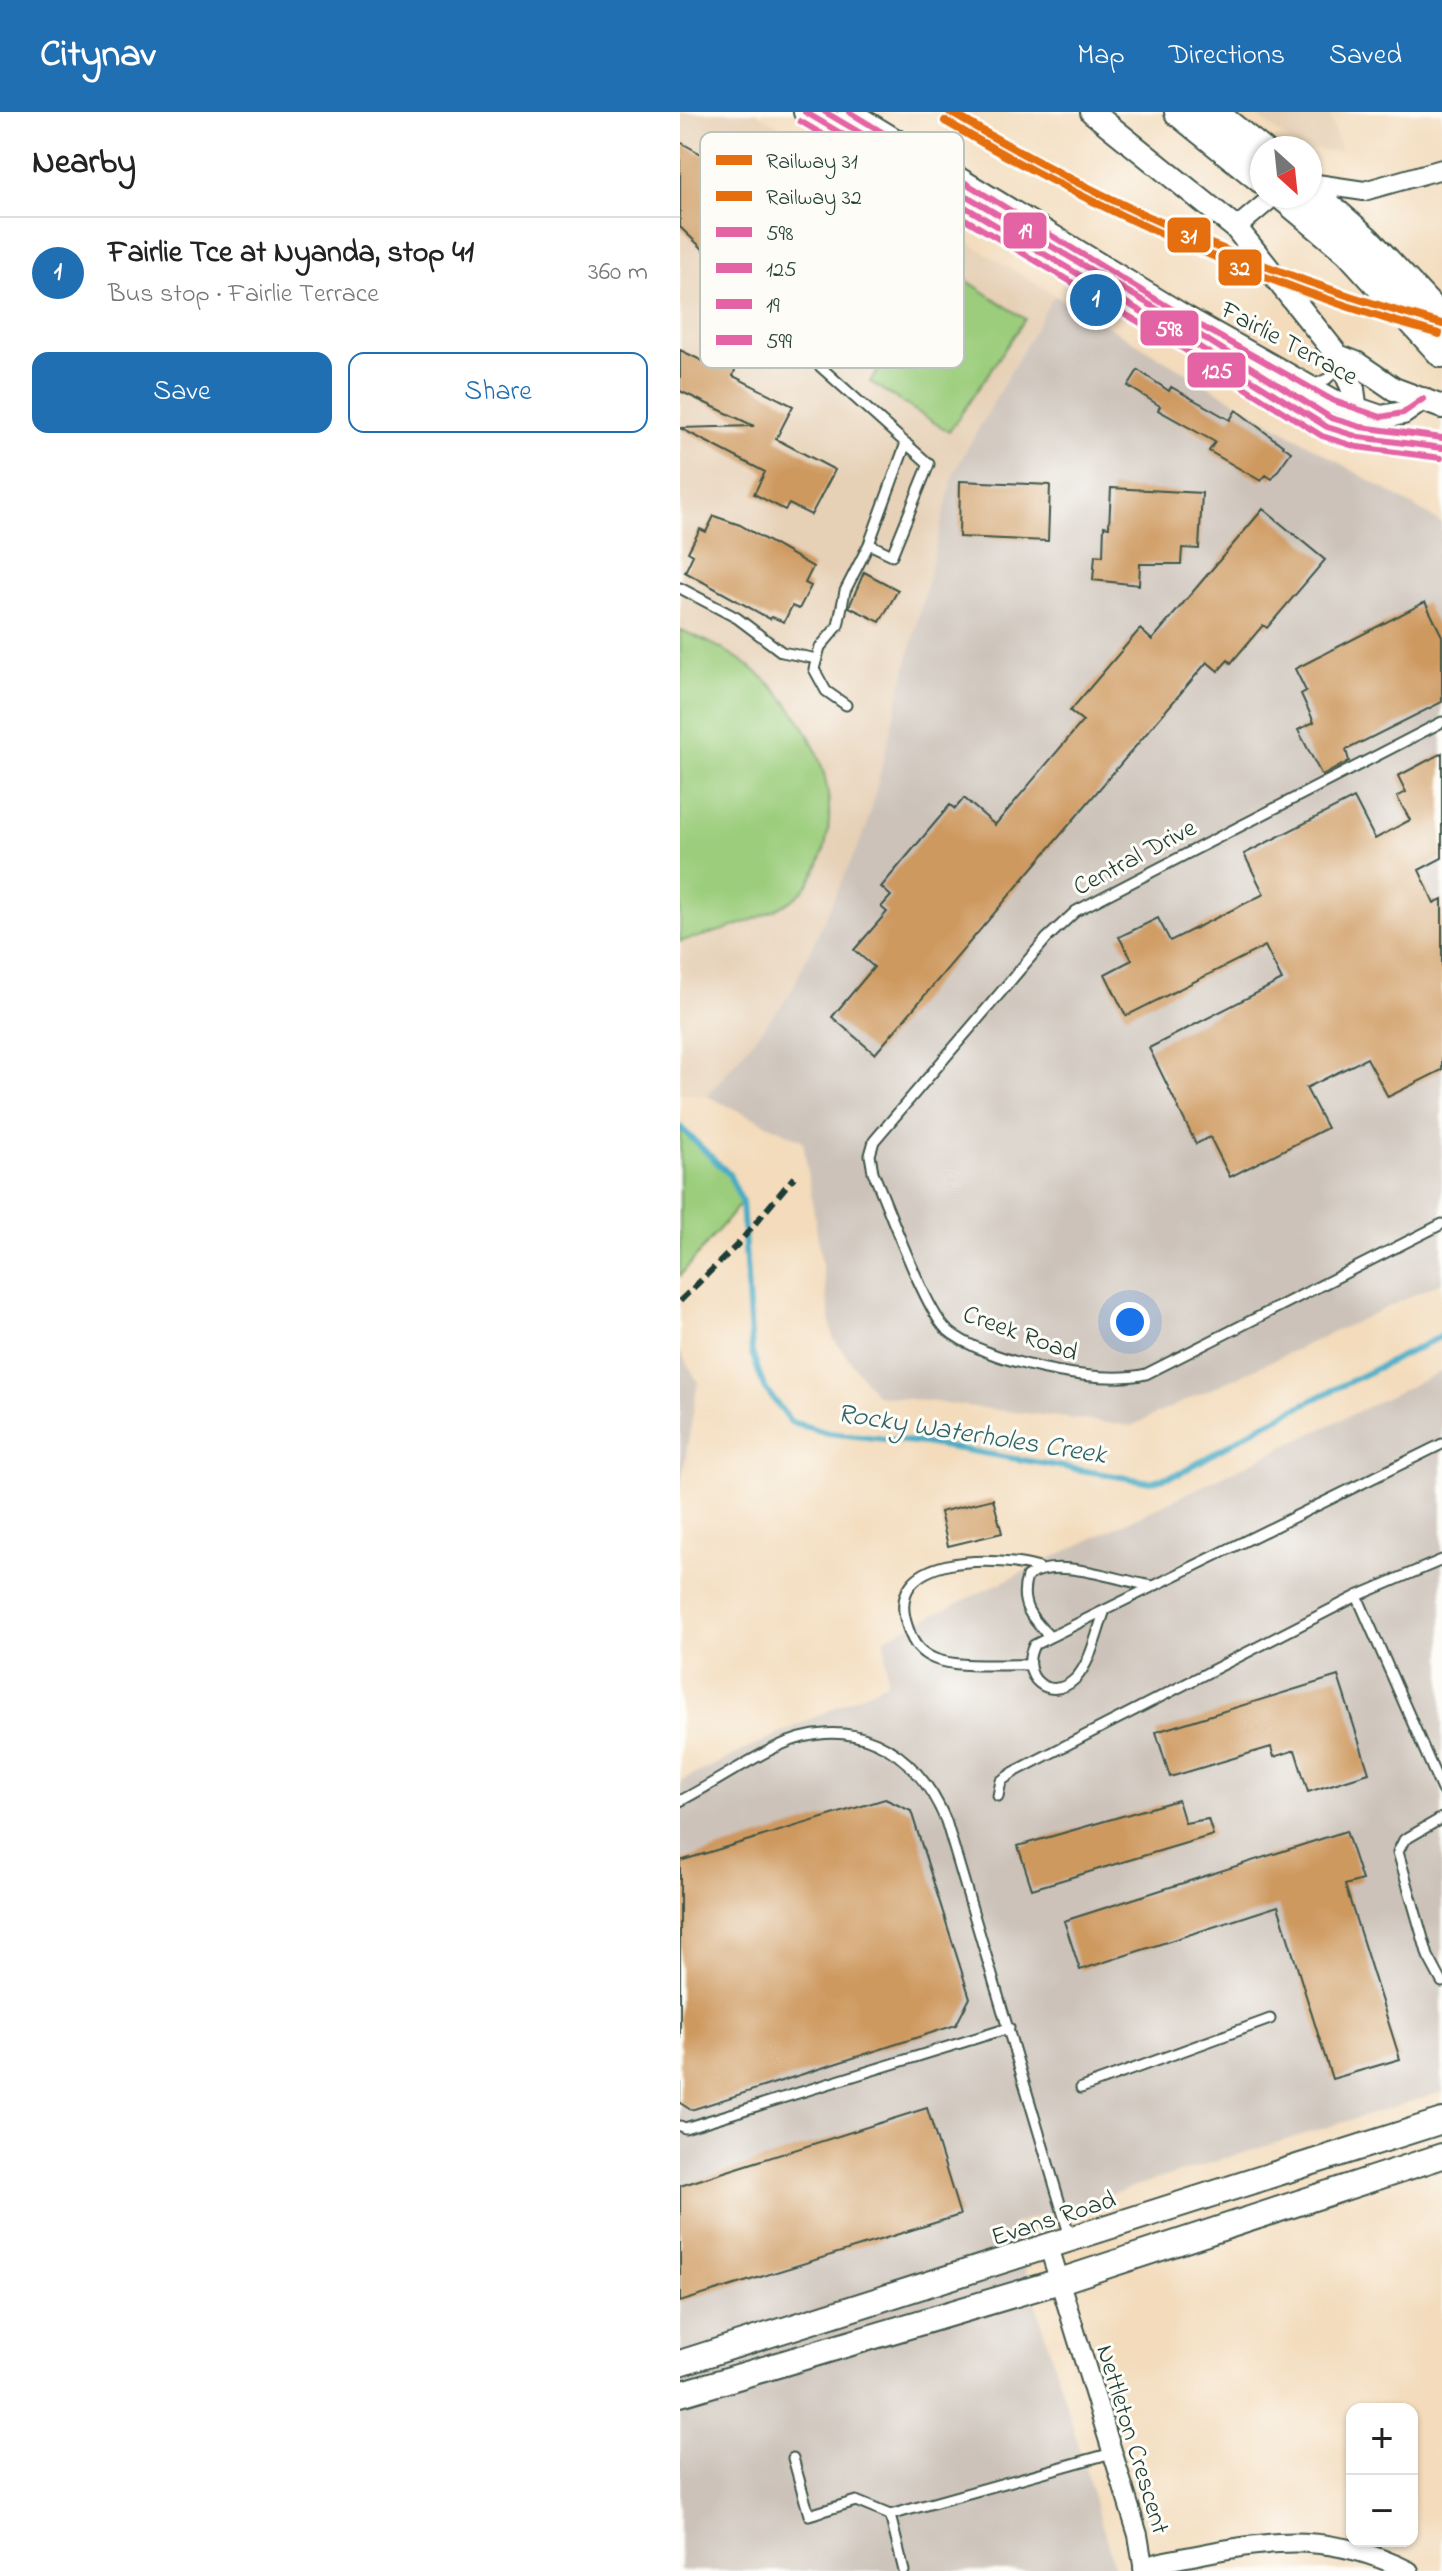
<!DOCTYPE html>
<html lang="en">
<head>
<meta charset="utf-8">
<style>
  body { margin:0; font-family:"Indie Flower",sans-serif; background:#f2f2f2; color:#222 }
  .controls { position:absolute; right:24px; bottom:24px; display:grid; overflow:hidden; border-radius:16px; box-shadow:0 2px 6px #0004 }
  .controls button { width:72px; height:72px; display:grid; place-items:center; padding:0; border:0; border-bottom:2px solid #e0e0e0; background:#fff; color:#222; font:40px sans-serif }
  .compass { position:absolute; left:570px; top:24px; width:72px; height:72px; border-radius:50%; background:#fff; box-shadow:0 2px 6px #0004; rotate:153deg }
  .you { position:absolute; left:450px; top:1210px; width:28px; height:28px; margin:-20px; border:6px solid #fff; border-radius:50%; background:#1a73e8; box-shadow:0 0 0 12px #1a73e833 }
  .badge { display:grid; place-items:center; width:52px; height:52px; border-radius:50%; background:#1f6fb2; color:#fff; font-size:26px; font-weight:700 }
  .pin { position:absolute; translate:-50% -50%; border:4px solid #fff; box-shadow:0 2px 8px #0006 }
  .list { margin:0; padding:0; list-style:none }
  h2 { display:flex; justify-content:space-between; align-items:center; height:104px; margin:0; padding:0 32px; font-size:34px }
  h2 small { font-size:26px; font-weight:400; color:#767676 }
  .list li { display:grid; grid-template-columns:52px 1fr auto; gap:24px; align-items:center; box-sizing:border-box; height:112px; padding:0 32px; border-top:2px solid #e0e0e0 }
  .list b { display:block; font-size:30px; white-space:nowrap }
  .list p { margin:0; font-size:26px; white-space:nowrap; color:#767676 }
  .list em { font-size:26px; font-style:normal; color:#767676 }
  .actions { display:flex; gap:16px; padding:24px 32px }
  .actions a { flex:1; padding:18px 0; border:2px solid #1f6fb2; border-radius:16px; text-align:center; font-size:28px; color:#1f6fb2 }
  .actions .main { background:#1f6fb2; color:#fff }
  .map { position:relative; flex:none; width:762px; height:2459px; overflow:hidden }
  header { display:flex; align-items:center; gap:48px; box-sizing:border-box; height:112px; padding:0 40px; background:#1f6fb2; color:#fff }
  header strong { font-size:38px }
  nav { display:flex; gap:44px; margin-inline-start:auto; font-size:28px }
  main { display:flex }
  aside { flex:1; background:#fff }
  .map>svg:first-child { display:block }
  .built { fill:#e6d0b6 }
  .industrial { fill:#ccc2b9 }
  .green { fill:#9bcd7c; stroke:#5d8558; stroke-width:2 }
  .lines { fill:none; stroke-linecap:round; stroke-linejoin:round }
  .stream { stroke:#46abc5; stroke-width:6 }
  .building { fill:#ce995f }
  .service-casing { stroke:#3f5548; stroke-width:13 }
  .minor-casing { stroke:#3f5548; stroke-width:22 }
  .tertiary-casing { stroke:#3f5548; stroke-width:26 }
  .secondary-casing { stroke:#3f5548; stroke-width:28 }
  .trunk-casing { stroke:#3f5548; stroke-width:32 }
  .service { stroke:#fff; stroke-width:9 }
  .minor { stroke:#fff; stroke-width:18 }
  .tertiary { stroke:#fff; stroke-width:22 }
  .secondary { stroke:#fff; stroke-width:24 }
  .trunk { stroke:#fff; stroke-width:28 }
  .rail { stroke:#1f3d34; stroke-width:6; stroke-dasharray:12 6; stroke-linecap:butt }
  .bus-1-casing { stroke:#fdfcf7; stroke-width:12 }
  .bus-2-casing { stroke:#fdfcf7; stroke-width:12 }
  .bus-3-casing { stroke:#fdfcf7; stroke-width:12 }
  .bus-4-casing { stroke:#fdfcf7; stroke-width:12 }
  .bus-1 { stroke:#e463a4; stroke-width:6 }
  .bus-2 { stroke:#e463a4; stroke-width:6 }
  .bus-3 { stroke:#e463a4; stroke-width:6 }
  .bus-4 { stroke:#e463a4; stroke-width:6 }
  .rail-1-casing { stroke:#fdfcf7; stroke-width:14 }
  .rail-2-casing { stroke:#fdfcf7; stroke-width:14 }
  .rail-1 { stroke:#e56e0f; stroke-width:8 }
  .rail-2 { stroke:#e56e0f; stroke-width:8 }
  .labels { text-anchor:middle; stroke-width:6; stroke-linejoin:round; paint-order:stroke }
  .street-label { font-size:26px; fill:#1f3d34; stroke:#fdfcf7 }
  .water-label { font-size:28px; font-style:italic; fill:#2d6467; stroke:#fdfcf7 }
  .key { fill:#fdfcf7; stroke:#bac3bc; stroke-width:2 }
  .key-label { font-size:22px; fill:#1f3d34 }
  .line-badge { stroke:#fdfcf7; stroke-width:3 }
  .badge-label { font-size:22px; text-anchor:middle; font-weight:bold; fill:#fff }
</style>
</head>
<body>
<header>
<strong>Citynav</strong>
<nav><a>Map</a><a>Directions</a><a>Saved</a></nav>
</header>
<main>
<aside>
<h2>Nearby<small></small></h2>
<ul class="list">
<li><span class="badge">1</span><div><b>Fairlie Tce at Nyanda, stop 41</b><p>Bus stop · Fairlie Terrace</p></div><em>360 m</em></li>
</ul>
<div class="actions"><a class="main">Save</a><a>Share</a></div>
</aside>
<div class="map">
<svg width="762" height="2459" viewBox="0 0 762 2459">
  <rect width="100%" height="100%" fill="#fdfcf7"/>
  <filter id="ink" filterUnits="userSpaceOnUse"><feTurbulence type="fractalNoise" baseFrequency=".0125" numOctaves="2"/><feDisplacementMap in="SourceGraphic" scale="16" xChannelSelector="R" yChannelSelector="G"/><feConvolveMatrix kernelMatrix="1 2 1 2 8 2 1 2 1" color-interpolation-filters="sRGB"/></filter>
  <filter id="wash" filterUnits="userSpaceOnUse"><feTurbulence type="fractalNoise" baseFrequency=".006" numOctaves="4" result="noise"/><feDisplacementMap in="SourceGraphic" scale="32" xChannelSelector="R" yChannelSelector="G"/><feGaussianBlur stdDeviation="1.8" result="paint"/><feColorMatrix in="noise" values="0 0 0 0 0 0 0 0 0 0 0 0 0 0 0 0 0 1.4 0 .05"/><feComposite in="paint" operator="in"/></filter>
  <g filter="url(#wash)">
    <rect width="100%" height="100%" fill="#f3dbbb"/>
    <!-- built -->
    <path class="built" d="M0,0H75L374,183L274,360L187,714L109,884L27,984L0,980Z
      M572,0H649L661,40L618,36Z"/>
    <!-- industrial -->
    <path class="industrial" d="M374,183L762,411V1170L451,1314L196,1283L153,1226L123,1029L27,984L109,884L187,714L274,360Z
      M0,1239L18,1270L0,1379Z
      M762,1259V1980L332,2112L436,2459H0V1669L207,1571L205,1526Z"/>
    <!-- green -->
    <path class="green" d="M268,156L345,207L269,320L190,270Z
      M0,518C25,528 48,538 70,555C136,604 177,700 127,774C108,801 32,823 0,829Z
      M0,1015L49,1062L62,1090L0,1164Z"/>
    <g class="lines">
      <!-- stream -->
      <path class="stream" d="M0,1015L49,1062L62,1090L72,1241L84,1275L111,1310L148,1321L244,1331L470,1370L501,1361L582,1313L762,1224"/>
    </g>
    <g id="blocks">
      <!-- building -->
      <path class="building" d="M0,30L30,47L117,131L82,167L63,150L50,163L0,115Z
        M0,238L39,257L42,251L55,258L53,264L113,294L96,327L155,358L131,403L109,392L105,398L74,382L85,360L0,316L74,314L0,279Z
        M458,258L489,279L491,275L550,308L556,298L611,340L592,367L586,363L581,369L529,339L535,330L478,298L480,294L448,274Z
        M280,369L370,373L368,429L279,425Z
        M431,376L522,381L519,437L502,436L501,452H460L459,473L413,468L415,443L423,444L424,414L429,415Z
        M583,397L645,448L587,516L583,513L551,551L548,548L538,559L527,550L195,942L152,905L194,855L174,838L207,800L201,795L211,784L201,775L270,693L275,697L284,686L315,713L403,609L390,599L460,517L472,528Z
        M34,404L60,413L133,455L125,471L131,474L119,497L112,494L104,510L92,505L90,507L5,460L13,443L8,440L20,417L26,420Z
        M184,460L218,478L200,510L169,495Z
        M745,490L762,524V590L666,638L669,649L642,664L618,618L634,610L621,582L626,579L615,557Z
        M762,641V746L739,758L754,791L762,787V958L708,985L687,946L626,976L647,1016L550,1065L530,1025L516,1032L469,936L602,868L585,834L446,904L425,862L452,848L439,825L478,806L490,829L584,782L564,742L674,686L695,727L730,708L717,685L726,680L718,664Z
        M313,1387L322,1421L268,1434L260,1400Z
        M658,1564L689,1661L628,1680L615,1638L594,1645L591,1635L490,1665L476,1620Z
        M205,1687L231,1699L290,1886L276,1913L11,1998L0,1991V1749Z
        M498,1688L505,1711L528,1707L533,1723L352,1777L338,1734Z
        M666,1719L682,1768L665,1773L720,1947L652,1967L598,1794L400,1858L384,1809Z
        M247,1996L280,2103L0,2190V2074Z"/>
    </g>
  </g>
  <g filter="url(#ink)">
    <use href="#blocks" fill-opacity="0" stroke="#3f5548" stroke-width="2"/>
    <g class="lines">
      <defs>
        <path id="service" d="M633,273L647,267L660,255
          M226,331L189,432L212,443L249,352L96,215L94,200L239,110L269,87
          M0,476L57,506L102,540L137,547
          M166,593L146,579L134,557L140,535L158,514L165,479L189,432
          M762,610L396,799L367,826L194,1029L190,1043L193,1060C207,1092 245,1197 266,1217C303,1250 419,1274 466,1262L762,1112
          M762,1448L677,1484L762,1678
          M425,1498C417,1519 411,1551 395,1567C370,1591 338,1565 354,1533L762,1332
          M370,1525C352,1507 338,1492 347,1465C375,1443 438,1469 473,1474
          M348,1553C323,1552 277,1556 255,1547C240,1541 233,1532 228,1516C200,1440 317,1444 359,1456
          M318,1684L321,1669L334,1660L677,1484
          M0,1689C31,1673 60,1653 92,1637C168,1599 235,1634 266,1709L390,2125
          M762,1706L724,1728L718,1740L748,1844L762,1870
          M401,1976L590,1907
          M0,2014L5,2016L329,1916
          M113,2346L129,2403L176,2389L210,2403L432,2341
          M210,2403L224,2459"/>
        <path id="minor" d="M630,71L684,79L762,57
          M556,116L594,84
          M369,2135L458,2423L464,2459
          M463,2456C480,2448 499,2447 517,2443C597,2426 654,2422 729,2459"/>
        <path id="tertiary" d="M125,0L494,219L647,315L679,325L762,336
          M169,0L505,205L654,289L701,305L723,301L743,287
          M412,0L556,116L658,244L676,251L714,277L762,295
          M658,244L673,277L677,307"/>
        <path id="secondary" d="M0,2251L762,2009
          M0,2282L380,2169L762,2044"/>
        <path id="trunk" d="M499,0L582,67
          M532,0L582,40
          M630,79L687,129L762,209
          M603,84L669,139L762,241"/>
      </defs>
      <!-- service casing -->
      <use href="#service" class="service-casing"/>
      <!-- minor casing -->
      <use href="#minor" class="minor-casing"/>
      <!-- tertiary casing -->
      <use href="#tertiary" class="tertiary-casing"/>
      <!-- secondary casing -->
      <use href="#secondary" class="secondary-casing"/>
      <!-- trunk casing -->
      <use href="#trunk" class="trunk-casing"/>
      <!-- service -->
      <use href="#service" class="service"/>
      <!-- minor -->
      <use href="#minor" class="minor"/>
      <!-- tertiary -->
      <use href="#tertiary" class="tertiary"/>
      <!-- secondary -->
      <use href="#secondary" class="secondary"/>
      <!-- trunk -->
      <use href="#trunk" class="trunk"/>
      <!-- rail -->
      <path class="rail" d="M0,1189L58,1132L114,1065"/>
      <defs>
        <path id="bus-1" d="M125,0L494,219L647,315L679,325L762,336"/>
        <path id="bus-2" d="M120,9L489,228L642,324L677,335L761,346"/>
        <path id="bus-3" d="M145,0L499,210L651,306L681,315L762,326"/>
        <path id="bus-4" d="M169,0L505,205L654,289L701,305L723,301L743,287"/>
      </defs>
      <!-- bus-1 casing -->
      <use href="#bus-1" class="bus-1-casing"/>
      <!-- bus-2 casing -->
      <use href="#bus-2" class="bus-2-casing"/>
      <!-- bus-3 casing -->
      <use href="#bus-3" class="bus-3-casing"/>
      <!-- bus-4 casing -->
      <use href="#bus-4" class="bus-4-casing"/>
      <!-- bus-1 -->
      <use href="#bus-1" class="bus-1"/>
      <!-- bus-2 -->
      <use href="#bus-2" class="bus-2"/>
      <!-- bus-3 -->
      <use href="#bus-3" class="bus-3"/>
      <!-- bus-4 -->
      <use href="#bus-4" class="bus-4"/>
      <defs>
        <path id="rail-1" d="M270,0C426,93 587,164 762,212"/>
        <path id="rail-2" d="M265,9C422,102 583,174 759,222"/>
      </defs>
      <!-- rail-1 casing -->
      <use href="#rail-1" class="rail-1-casing"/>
      <!-- rail-2 casing -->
      <use href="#rail-2" class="rail-2-casing"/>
      <!-- rail-1 -->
      <use href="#rail-1" class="rail-1"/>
      <!-- rail-2 -->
      <use href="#rail-2" class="rail-2"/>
    </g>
  </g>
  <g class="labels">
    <!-- street labels -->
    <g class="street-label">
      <text transform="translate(610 230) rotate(28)" y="9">Fairlie Terrace</text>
      <text transform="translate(454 744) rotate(-28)" y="9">Central Drive</text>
      <text transform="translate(341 1220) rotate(20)" y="9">Creek Road</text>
      <text transform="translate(373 2105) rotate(-18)" y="9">Evans Road</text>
      <text transform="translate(454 2327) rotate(73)" y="9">Nettleton Crescent</text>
    </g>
    <!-- water labels -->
    <g class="water-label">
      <text transform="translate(292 1320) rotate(9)" y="10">Rocky Waterholes Creek</text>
    </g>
  </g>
  <!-- legend -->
  <rect x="20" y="20" width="264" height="236" rx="12" class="key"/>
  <rect x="36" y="43" width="36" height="10" fill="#e56e0f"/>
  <rect x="36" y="79" width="36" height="10" fill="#e56e0f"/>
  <rect x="36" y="115" width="36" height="10" fill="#e463a4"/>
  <rect x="36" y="151" width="36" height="10" fill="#e463a4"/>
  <rect x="36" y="187" width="36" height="10" fill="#e463a4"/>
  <rect x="36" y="223" width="36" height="10" fill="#e463a4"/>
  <g class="key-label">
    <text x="86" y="56">Railway 31</text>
    <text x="86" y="92">Railway 32</text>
    <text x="86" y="128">598</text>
    <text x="86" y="164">125</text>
    <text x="86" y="200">19</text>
    <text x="86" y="236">599</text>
  </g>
  <g class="line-badge">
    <rect x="322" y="99" width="46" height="39" rx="8" fill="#e463a4"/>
    <rect x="486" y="104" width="46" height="38" rx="8" fill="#e56e0f"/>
    <rect x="537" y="136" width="46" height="39" rx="8" fill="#e56e0f"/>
    <rect x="459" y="197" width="61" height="38" rx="8" fill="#e463a4"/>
    <rect x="506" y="239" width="61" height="38" rx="8" fill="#e463a4"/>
  </g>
  <g class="badge-label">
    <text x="345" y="126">19</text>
    <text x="509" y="131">31</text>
    <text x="560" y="163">32</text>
    <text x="489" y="224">598</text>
    <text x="537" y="266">125</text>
  </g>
</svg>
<div class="controls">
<button>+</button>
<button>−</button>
</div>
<svg class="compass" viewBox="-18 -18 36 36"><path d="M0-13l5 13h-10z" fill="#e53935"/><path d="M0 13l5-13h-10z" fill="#767676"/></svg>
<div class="you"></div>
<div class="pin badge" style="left:416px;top:188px">1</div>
</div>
</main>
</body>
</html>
